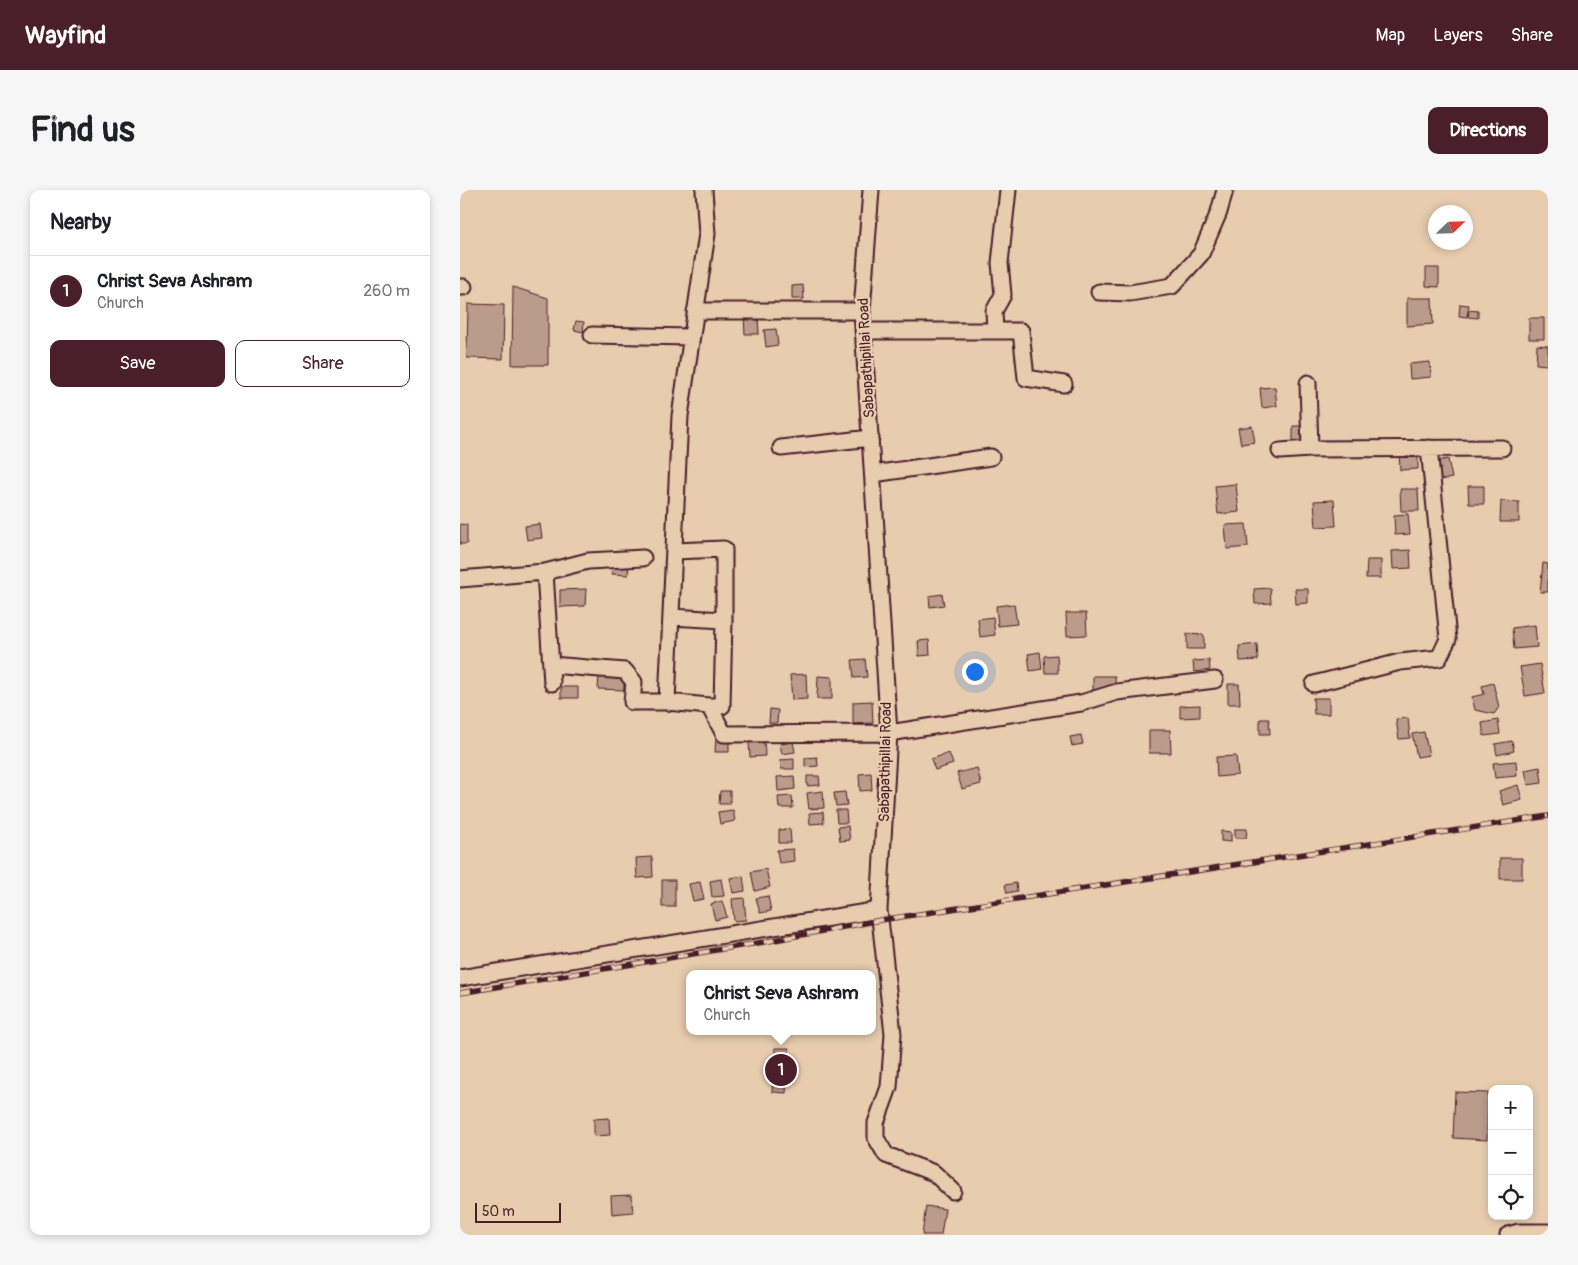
<!DOCTYPE html>
<html lang="en">
<head>
<meta charset="utf-8">
<style>
  body { margin:0; font-family:Pangolin,sans-serif; background:#f6f6f6; color:#202124 }
  .controls { position:absolute; right:15px; bottom:15px; display:grid; overflow:hidden; border-radius:10px; box-shadow:0 2px 8px #0003 }
  .controls button { width:45px; height:45px; display:grid; place-items:center; padding:0; border:0; border-bottom:1px solid #e0e0e0; background:#fff; color:#202124; font:25px sans-serif }
  .compass { position:absolute; left:968px; top:15px; width:45px; height:45px; border-radius:50%; background:#fff; box-shadow:0 2px 8px #0003; rotate:67deg }
  .scale { position:absolute; left:15px; bottom:12px; width:86px; box-sizing:border-box; padding-left:5px; border:2px solid #4a1f2b; border-top:0; font-size:14px; line-height:18px; white-space:nowrap; color:#4a1f2b; -webkit-text-stroke:4px #e7ccae; paint-order:stroke }
  .you { position:absolute; left:514px; top:481px; width:18px; height:18px; margin:-12px; border:4px solid #fff; border-radius:50%; background:#1a73e8; box-shadow:0 0 0 8px #1a73e833 }
  .badge { display:grid; place-items:center; width:32px; height:32px; border-radius:50%; background:#4a1f2b; color:#fff; font-size:16px; font-weight:700 }
  .pin { position:absolute; translate:-50% -50%; border:2px solid #fff; box-shadow:0 1px 5px #0006 }
  .popup { position:absolute; left:226px; top:780px; width:190px; height:65px; box-sizing:border-box; display:grid; place-content:center; border-radius:10px; background:#fff; filter:drop-shadow(0 1px 4px #0005); font-size:16px; white-space:nowrap; color:#757577 }
  .popup b { font-size:19px; color:#202124 }
  .popup::after { content:''; position:absolute; left:50%; top:100%; margin-left:-10px; border:10px solid transparent; border-top-color:#fff }
  .list { margin:0; padding:0; list-style:none }
  h2 { display:flex; justify-content:space-between; align-items:center; height:65px; margin:0; padding:0 20px; font-size:21px }
  h2 small { font-size:16px; font-weight:400; color:#757577 }
  .list li { display:grid; grid-template-columns:32px 1fr auto; gap:15px; align-items:center; box-sizing:border-box; height:70px; padding:0 20px; border-top:1px solid #e0e0e0 }
  .list b { display:block; font-size:19px; white-space:nowrap }
  .list p { margin:0; font-size:16px; white-space:nowrap; color:#757577 }
  .list em { font-size:16px; font-style:normal; color:#757577 }
  .actions { display:flex; gap:10px; padding:15px 20px }
  .actions a { flex:1; padding:11px 0; border:1px solid #4a1f2b; border-radius:10px; text-align:center; font-size:18px; color:#4a1f2b }
  .actions .main { background:#4a1f2b; color:#fff }
  .icon { flex:none; width:28px; height:28px; fill:none; stroke:currentColor; stroke-width:2; stroke-linecap:round; stroke-linejoin:round }
  .map { position:relative; flex:none; width:1088px; height:1045px; overflow:hidden; border-radius:10px }
  header { display:flex; align-items:center; gap:30px; box-sizing:border-box; height:70px; padding:0 25px; background:#4a1f2b; color:#fff }
  header strong { font-size:24px }
  nav { display:flex; gap:28px; margin-inline-start:auto; font-size:18px }
  .intro { display:flex; align-items:center; justify-content:space-between; box-sizing:border-box; height:120px; padding:0 30px }
  h1 { margin:0; font-size:35px }
  .button { padding:12px 22px; border-radius:10px; background:#4a1f2b; color:#fff; font-size:18px; font-weight:700 }
  main { display:flex; gap:30px; padding:0 30px }
  aside { flex:1; background:#fff; border-radius:10px; box-shadow:0 2px 8px #0003 }
  .map>svg:first-child { display:block }
  .building { fill:#bb9b8a; stroke:#4a1f2b }
  .lines { fill:none; stroke-linecap:round; stroke-linejoin:round }
  .minor-casing { stroke:#4a1f2b; stroke-width:19 }
  .minor { stroke:#e7ccae; stroke-width:15 }
  .rail-casing { stroke:#4a1f2b; stroke-width:5.5 }
  .rail { stroke:#e7ccae; stroke-width:4; stroke-dasharray:11; stroke-linecap:butt }
  .labels { text-anchor:middle; stroke-width:5; stroke-linejoin:round; paint-order:stroke }
  .street-label { font-size:15px; fill:#4a1f2b; stroke:#e7ccae }
</style>
</head>
<body>
<header>
<strong>Wayfind</strong>
<nav><a>Map</a><a>Layers</a><a>Share</a></nav>
</header>
<div class="intro"><h1>Find us</h1><a class="button">Directions</a></div>
<main>
<aside>
<h2>Nearby<small></small></h2>
<ul class="list">
<li><span class="badge">1</span><div><b>Christ Seva Ashram</b><p>Church</p></div><em>260 m</em></li>
</ul>
<div class="actions"><a class="main">Save</a><a>Share</a></div>
</aside>
<div class="map">
<svg width="1088" height="1045" viewBox="0 0 1088 1045">
  <rect width="100%" height="100%" fill="#e7ccae"/>
  <filter id="ink" filterUnits="userSpaceOnUse"><feTurbulence type="fractalNoise" baseFrequency=".02" numOctaves="2"/><feDisplacementMap in="SourceGraphic" scale="10" xChannelSelector="R" yChannelSelector="G"/><feConvolveMatrix kernelMatrix="1 2 1 2 8 2 1 2 1" color-interpolation-filters="sRGB"/></filter>
  <g filter="url(#ink)">
    <!-- building -->
    <path class="building" d="M966,78H979V97L966,96Z
      M343,95L344,109H332V96Z
      M53,97L88,108V175H52Z
      M947,108H972L973,134L947,136Z
      M8,114L44,115L43,169L7,168Z
      M1000,114L1009,115L1007,127L999,126Z
      M1009,120L1018,121V128L1008,127Z
      M284,126H298L299,144H285Z
      M1069,128H1084V149H1069Z
      M116,131L124,132L123,142L114,140Z
      M316,139L318,155L306,157L304,140Z
      M1077,155L1088,156V175L1076,174Z
      M970,172L971,187L950,189L949,174Z
      M815,197L817,216L802,218L800,198Z
      M792,236L795,252L781,254L778,238Z
      M833,236H845V256H833Z
      M939,263H958V279L940,280Z
      M988,269L992,288L976,291L972,272Z
      M776,294L779,322L758,324L755,296Z
      M1008,296H1024V314H1009Z
      M940,299H958L959,321H941Z
      M874,310L876,336L856,337L854,311Z
      M1041,311L1059,312V332H1040Z
      M948,324L950,344L935,345L934,325Z
      M0,334L7,335V354H0Z
      M80,334L82,348L67,350L65,336Z
      M786,334L788,357L767,359L765,335Z
      M950,360L951,378L933,379L932,361Z
      M907,370H921V388H906Z
      M1083,373L1088,374V402H1080Z
      M153,374L169,375L168,385L152,384Z
      M810,398L811,413L795,414L794,399Z
      M126,399L125,416L100,417V400Z
      M835,399H848V413L836,414Z
      M482,404L484,415L470,417L469,406Z
      M554,414L557,434L538,436L536,416Z
      M606,423H626L627,445L607,446Z
      M533,427L535,445L520,447L518,429Z
      M1075,435L1077,457L1054,459L1052,438Z
      M727,444L744,445V459H727Z
      M469,450L470,465L459,466L458,451Z
      M797,454L798,470L780,471L779,456Z
      M580,462L582,479L570,481L568,464Z
      M597,465L598,483H585L584,466Z
      M405,469L407,487L394,488L392,470Z
      M749,470L750,480L734,482L733,471Z
      M1080,474L1085,503L1065,506L1060,477Z
      M346,484L347,509L332,510L330,485Z
      M139,486H164V500L138,499Z
      M358,486L372,487V509H357Z
      M633,486H655V502H633Z
      M1033,493L1039,517L1034,524L1015,520L1012,507L1024,504L1022,496Z
      M768,494H779L780,514H768Z
      M101,497H118V508H101Z
      M853,508H869V524H854Z
      M412,511L413,533L393,534V512Z
      M740,515V527L720,528V516Z
      M310,519L318,520L317,533H309Z
      M948,528L950,548L939,549L936,529Z
      M800,529H809L810,544H800Z
      M1038,530L1040,544L1024,546L1022,533Z
      M689,540H710L711,563H689Z
      M964,542L969,565L957,567L952,544Z
      M621,545L623,554L612,556L610,547Z
      M256,546H269V562H255Z
      M304,550L305,566L290,567L289,551Z
      M1052,551L1054,561L1037,565L1035,554Z
      M333,552L335,562L322,564L320,554Z
      M489,563L493,574L475,580L471,569Z
      M776,566L778,585L757,587L756,567Z
      M357,567L358,576L345,577V568Z
      M334,569V579H321L320,570Z
      M1056,571L1057,586L1035,588L1033,573Z
      M1080,577L1082,593L1068,595L1065,580Z
      M517,578L521,594L502,599L497,583Z
      M411,583L412,600L400,601L399,584Z
      M334,586L335,599L318,601L317,587Z
      M347,586H359L360,595L347,596Z
      M1058,595L1062,610L1043,615L1039,601Z
      M260,601H270V614H259Z
      M363,601L364,618L349,619L347,603Z
      M385,602L387,615L376,616L374,603Z
      M332,606L333,618H319L318,607Z
      M273,620L275,631L260,634L258,622Z
      M376,620H386L387,633H377Z
      M363,622L364,633L350,634L349,623Z
      M388,636L390,650L380,651L378,637Z
      M330,639L331,653H319V640Z
      M775,639H787L786,648H775Z
      M761,641L771,642V652L761,651Z
      M333,659L334,671L319,673L317,660Z
      M192,667L193,687L177,688L176,668Z
      M1040,668H1062V689H1040Z
      M306,679L310,697L295,701L291,682Z
      M283,686L285,701L273,703L270,688Z
      M261,689L264,706L252,707L250,691Z
      M202,690H215V717H202Z
      M240,692L244,709L233,711L229,694Z
      M556,693L557,701L547,703L545,695Z
      M308,706L311,721L300,723L296,708Z
      M284,708L286,730L274,731L272,709Z
      M262,711L267,727L255,730L251,714Z
      M315,858H329L326,903L312,902Z
      M995,902L1028,903L1027,950L993,948Z
      M149,928L150,945L134,946V929Z
      M171,1005L173,1022L152,1024L151,1006Z
      M466,1016L485,1019L481,1045H462Z"/>
    <g class="lines">
      <defs>
        <path id="minor" d="M244,0L247,44L220,226L207,512L249,516L264,544L429,543L621,513L657,502L755,490
          M0,97H4
          M639,102L670,103L712,96L741,64L759,22L765,0
          M235,121H402
          M403,141H535L534,121L543,105L540,73L548,0
          M535,141H561L566,188L604,194
          M132,145L231,147
          M848,193L850,259L1042,258
          M321,258L411,248
          M820,261L850,259
          M413,284L531,267
          M214,361L264,359V430
          M85,382L92,493
          M0,389L85,382L128,371L183,368
          M211,427L264,430L262,516H249
          M91,475L165,481L174,492L172,512H207
          M854,494L940,472L979,468L988,449L969,258
          M419,720L433,844L429,897L416,933V948L426,965L474,983L493,1001
          M0,788L419,720L429,543L402,121L411,0
          M1048,1045L1059,1042H1088"/>
      </defs>
      <!-- minor casing -->
      <use href="#minor" class="minor-casing"/>
      <!-- minor -->
      <use href="#minor" class="minor"/>
      <defs>
        <path id="rail" d="M0,803L304,752L421,730L1088,626"/>
      </defs>
      <!-- rail casing -->
      <use href="#rail" class="rail-casing"/>
      <!-- rail -->
      <use href="#rail" class="rail"/>
    </g>
  </g>
  <g class="labels">
    <!-- street labels -->
    <g class="street-label">
      <text transform="translate(406 168) rotate(-93)" y="5">Sabapathipillai Road</text>
      <text transform="translate(425 572) rotate(-89)" y="5">Sabapathipillai Road</text>
    </g>
  </g>
</svg>
<div class="controls">
<button>+</button>
<button>−</button>
<button><svg class="icon" aria-label="locate" viewBox="0 0 24 24"><circle cx="12" cy="12" r="6"/><path d="M12 2v4M12 18v4M2 12h4M18 12h4"/></svg></button>
</div>
<svg class="compass" viewBox="-18 -18 36 36"><path d="M0-13l5 13h-10z" fill="#e53935"/><path d="M0 13l5-13h-10z" fill="#757577"/></svg>
<div class="scale">50 m</div>
<div class="you"></div>
<div class="pin badge" style="left:321px;top:880px">1</div>
<div class="popup"><b>Christ Seva Ashram</b>Church</div>
</div>
</main>
</body>
</html>
